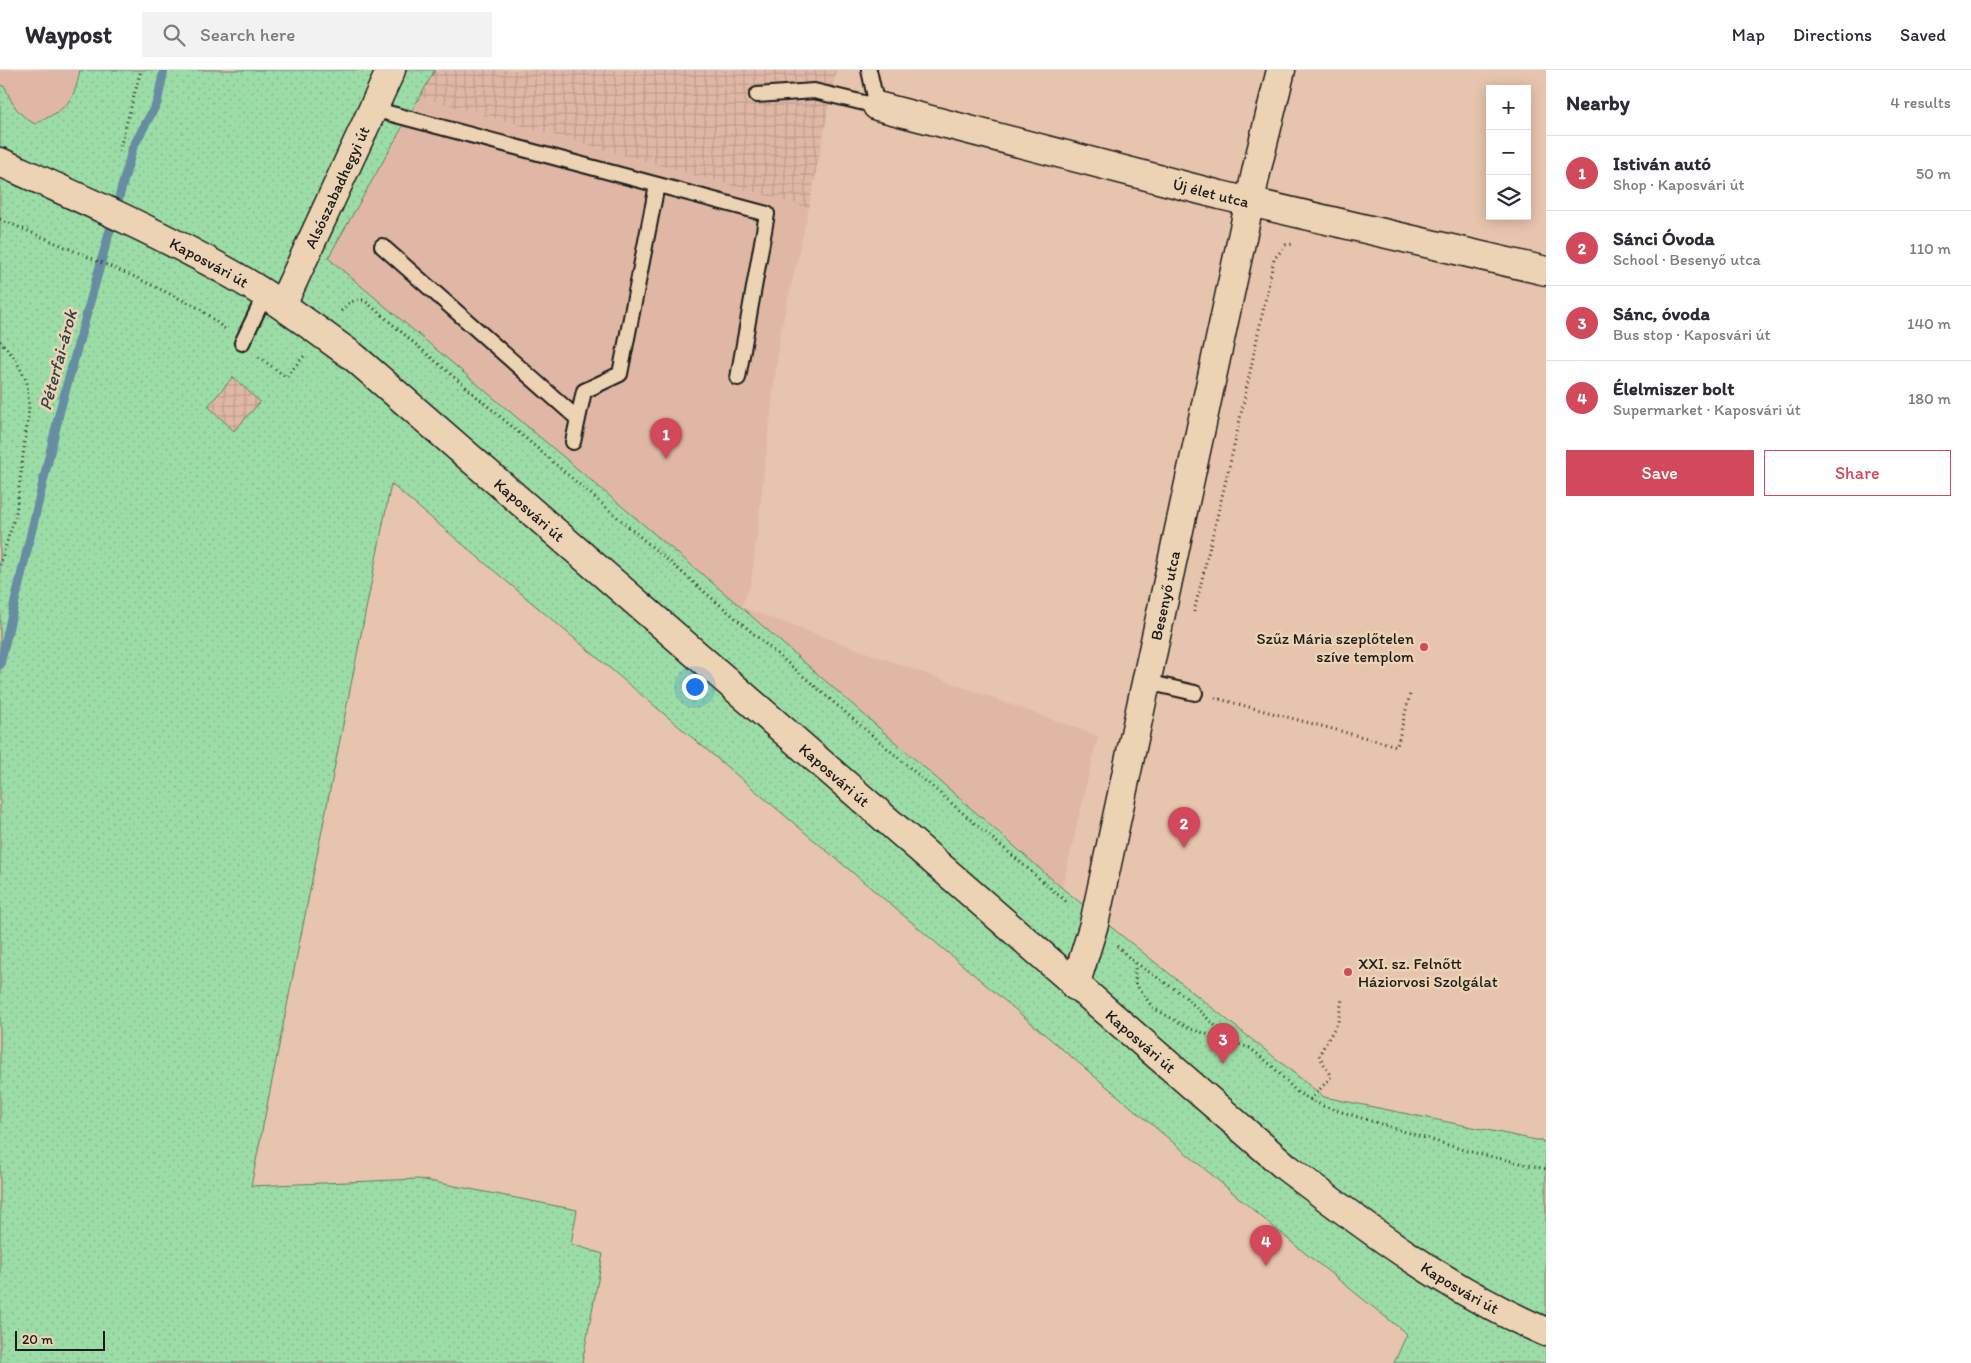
<!DOCTYPE html>
<html lang="en">
<head>
<meta charset="utf-8">
<style>
  body { margin:0; font-family:Itim,sans-serif; background:#f2f2f3; color:#2b2b33 }
  .controls { position:absolute; right:15px; top:15px; display:grid; overflow:hidden; border-radius:0px; box-shadow:0 2px 12px #0003 }
  .controls button { width:45px; height:45px; display:grid; place-items:center; padding:0; border:0; border-bottom:1px solid #e1e1e2; background:#fff; color:#2b2b33; font:25px sans-serif }
  .scale { position:absolute; left:15px; bottom:12px; width:90px; box-sizing:border-box; padding-left:5px; border:2px solid #1c1c1c; border-top:0; font-size:14px; line-height:18px; white-space:nowrap; color:#1c1c1c; -webkit-text-stroke:4px #ecd3b4; paint-order:stroke }
  .you { position:absolute; left:694px; top:616px; width:18px; height:18px; margin:-12px; border:4px solid #fff; border-radius:50%; background:#1a73e8; box-shadow:0 0 0 8px #1a73e833 }
  .badge { display:grid; place-items:center; width:32px; height:32px; border-radius:50%; background:#d1495b; color:#fff; font-size:16px; font-weight:700 }
  .pin { position:absolute; translate:-50% -41px; filter:drop-shadow(0 1px 2px #0008) }
  .pin::after { content:''; position:absolute; top:26px; width:18px; height:15px; background:inherit; clip-path:polygon(0 0,100% 0,50% 100%) }
  .list { margin:0; padding:0; list-style:none }
  h2 { display:flex; justify-content:space-between; align-items:center; height:65px; margin:0; padding:0 20px; font-size:21px }
  h2 small { font-size:16px; font-weight:400; color:#7c7c81 }
  .list li { display:grid; grid-template-columns:32px 1fr auto; gap:15px; align-items:center; box-sizing:border-box; height:75px; padding:0 20px; border-top:1px solid #e1e1e2 }
  .list b { display:block; font-size:19px; white-space:nowrap }
  .list p { margin:0; font-size:16px; white-space:nowrap; color:#7c7c81 }
  .list em { font-size:16px; font-style:normal; color:#7c7c81 }
  .actions { display:flex; gap:10px; padding:15px 20px }
  .actions a { flex:1; padding:11px 0; border:1px solid #d1495b; border-radius:0px; text-align:center; font-size:18px; color:#d1495b }
  .actions .main { background:#d1495b; color:#fff }
  .icon { flex:none; width:28px; height:28px; fill:none; stroke:currentColor; stroke-width:2; stroke-linecap:round; stroke-linejoin:round }
  .map { position:relative; flex:none; width:1546px; height:1293px; overflow:hidden }
  header { display:flex; align-items:center; gap:30px; box-sizing:border-box; height:70px; padding:0 25px; background:#fff; border-bottom:1px solid #e1e1e2 }
  header strong { font-size:24px }
  nav { display:flex; gap:28px; margin-inline-start:auto; font-size:18px }
  .search { width:350px; height:45px; background:#f2f2f3; display:flex; align-items:center; gap:12px; box-sizing:border-box; padding:0 18px; border-radius:0px; color:#7c7c81; font-size:19px }
  main { display:flex }
  aside { flex:1; background:#fff }
  .map>svg:first-child { display:block }
  .built { fill:#e0b7a5 }
  .industrial { fill:url(#industrial-grid) }
  .grass { fill:url(#grass-dots); stroke:#5c7c62; fill-rule:evenodd }
  .lines { fill:none; stroke-linecap:round; stroke-linejoin:round }
  .stream { stroke:#668da1; stroke-width:9 }
  .lane-casing { stroke:#1c1c1c; stroke-width:18 }
  .street-casing { stroke:#1c1c1c; stroke-width:31 }
  .secondary-casing { stroke:#1c1c1c; stroke-width:31 }
  .path { stroke:#1c1c1c; stroke-width:3; stroke-dasharray:1 4; stroke-linecap:butt }
  .lane { stroke:#ecd3b4; stroke-width:14 }
  .street { stroke:#ecd3b4; stroke-width:28 }
  .secondary { stroke:#ecd3b4; stroke-width:28 }
  .poi-dot { fill:#d1495b; stroke:#ecd3b4; stroke-width:2 }
  .labels { text-anchor:middle; stroke-width:5; stroke-linejoin:round; paint-order:stroke }
  .street-label { font-size:16px; fill:#1c1c1c; stroke:#ecd3b4 }
  .poi-label { font-size:16px; fill:#1c1c1c; stroke:#ecd3b4; text-anchor:end }
  .water-label { font-size:18px; font-style:italic; fill:#354248; stroke:#ecd3b4 }
</style>
</head>
<body>
<header>
<strong>Waypost</strong>
<div class="search"><svg class="icon" aria-label="search" viewBox="0 0 24 24"><circle cx="10" cy="10" r="6"/><path d="M15 15l6 6"/></svg>Search here</div>
<nav><a>Map</a><a>Directions</a><a>Saved</a></nav>
</header>
<main>
<div class="map">
<svg width="1546" height="1293" viewBox="0 0 1546 1293">
  <defs>
    <pattern id="industrial-grid" width="8" height="8" patternUnits="userSpaceOnUse" patternTransform="scale(1.25)"><rect width="8" height="8" fill="#e0b7a5"/><path d="M0 4h8M4 0v8" fill="none" stroke="#c09d8d"/></pattern>
    <pattern id="grass-dots" width="8" height="8" patternUnits="userSpaceOnUse" patternTransform="scale(1.25)"><rect width="8" height="8" fill="#9cdda7"/><path d="M2 2h.1M6 6h.1" fill="none" stroke="#86bd8f" stroke-width="1.8" stroke-linecap="round"/></pattern>
  </defs>
  <rect width="100%" height="100%" fill="#e7c4ad"/>
  <filter id="ink" filterUnits="userSpaceOnUse"><feTurbulence type="fractalNoise" baseFrequency=".02" numOctaves="2"/><feDisplacementMap in="SourceGraphic" scale="10" xChannelSelector="R" yChannelSelector="G"/><feConvolveMatrix kernelMatrix="1 2 1 2 8 2 1 2 1" color-interpolation-filters="sRGB"/></filter>
  <g filter="url(#ink)">
    <!-- built -->
    <path class="built" d="M0,0H80L77,20L71,31L54,44L35,54L21,47L11,34L5,17L0,15Z
      M421,27L809,138L780,264L751,514L741,537L1098,666L1062,818L741,537L328,188Z"/>
    <!-- industrial -->
    <path class="industrial" d="M435,0H836L809,138L421,27Z
      M233,307L260,332L234,361L208,336Z"/>
    <!-- grass -->
    <path class="grass" d="M80,0H435L328,188L741,537L1062,818L1324,1027L1546,1072V1293H1394L1407,1264L1295,1175L391,414L251,1116L419,1109L577,1140L571,1174L603,1184L582,1293H0V15L5,17C12,34 18,45 35,54C65,39 74,34 80,0ZM233,307L260,332L234,361L208,336Z"/>
    <g class="lines">
      <!-- stream -->
      <path class="stream" d="M0,595L60,340L133,77L157,33L164,0"/>
      <defs>
        <path id="lane" d="M757,25L814,21L877,36L869,0
          M373,39L767,144L738,308
          M382,176L578,349
          M242,273L265,225
          M573,372L584,321L620,304L657,115
          M1147,612L1195,623"/>
        <g id="street">
          <path id="s1" d="M877,36L1220,125L1546,201"/>
          <path id="s2" d="M282,235L391,0"/>
          <path id="s3" d="M1075,916L1094,854L1257,98L1281,0"/>
        </g>
        <g id="secondary">
          <path id="s4" d="M0,92C80,128 160,163 235,206C277,230 315,259 354,287L1286,1097C1369,1160 1450,1221 1546,1262"/>
        </g>
      </defs>
      <!-- lane casing -->
      <use href="#lane" class="lane-casing"/>
      <!-- street casing -->
      <use href="#street" class="street-casing"/>
      <!-- secondary casing -->
      <use href="#secondary" class="secondary-casing"/>
      <!-- path -->
      <path class="path" d="M119,81L141,0
        M0,149L135,207L199,238L225,259
        M341,241C348,233 353,229 364,230L1069,834
        M0,271L16,290L27,312L29,339L16,442L0,495
        M259,287L286,307L304,286
        M1194,542L1234,377L1274,189L1286,175L1294,174
        M1215,628L1397,676L1410,624
        M1117,876L1135,893V913L1153,938L1191,959L1250,978L1271,995L1298,1023L1323,1036L1467,1081L1546,1099
        M1136,893L1183,925L1230,970
        M1310,1030L1331,1007L1319,985L1338,952L1342,929"/>
      <!-- lane -->
      <use href="#lane" class="lane"/>
      <!-- street -->
      <use href="#street" class="street"/>
      <!-- secondary -->
      <use href="#secondary" class="secondary"/>
    </g>
  </g>
  <!-- markers -->
  <g class="poi-dot">
    <circle cx="1424" cy="577" r="5"/>
    <circle cx="1348" cy="902" r="5"/>
  </g>
  <g class="labels">
    <!-- street labels -->
    <g class="street-label">
      <text dy="6" stroke="none"><textPath href="#s2" startOffset="130">Alsószabadhegyi út</textPath></text>
      <text dy="6" stroke="none"><textPath href="#s1" startOffset="345">Új élet utca</textPath></text>
      <text dy="6" stroke="none"><textPath href="#s4" startOffset="232">Kaposvári út</textPath></text>
      <text dy="6" stroke="none"><textPath href="#s4" startOffset="638">Kaposvári út</textPath></text>
      <text dy="6" stroke="none"><textPath href="#s3" startOffset="401">Besenyő utca</textPath></text>
      <text dy="6" stroke="none"><textPath href="#s4" startOffset="1042">Kaposvári út</textPath></text>
      <text dy="6" stroke="none"><textPath href="#s4" startOffset="1448">Kaposvári út</textPath></text>
      <text dy="6" stroke="none"><textPath href="#s4" startOffset="1852">Kaposvári út</textPath></text>
    </g>
    <!-- poi labels -->
    <g class="poi-label">
      <text x="1414" y="574">Szűz Mária szeplőtelen<tspan x="1414" dy="18">szíve templom</tspan></text>
      <text x="1358" y="899" text-anchor="start">XXI. sz. Felnőtt<tspan x="1358" dy="18">Háziorvosi Szolgálat</tspan></text>
    </g>
    <!-- water labels -->
    <g class="water-label">
      <text transform="translate(58 290) rotate(-75)" y="6">Péterfai-árok</text>
    </g>
  </g>
</svg>
<div class="controls">
<button>+</button>
<button>−</button>
<button><svg class="icon" aria-label="layers" viewBox="0 0 24 24"><path d="M12 4l9 5-9 5-9-5zM3 14l9 5 9-5"/></svg></button>
</div>
<div class="scale">20 m</div>
<div class="you"></div>
<div class="pin badge" style="left:666px;top:389px">1</div>
<div class="pin badge" style="left:1184px;top:778px">2</div>
<div class="pin badge" style="left:1223px;top:994px">3</div>
<div class="pin badge" style="left:1266px;top:1196px">4</div>
</div>
<aside>
<h2>Nearby<small>4 results</small></h2>
<ul class="list">
<li><span class="badge">1</span><div><b>Istiván autó</b><p>Shop · Kaposvári út</p></div><em>50 m</em></li>
<li><span class="badge">2</span><div><b>Sánci Óvoda</b><p>School · Besenyő utca</p></div><em>110 m</em></li>
<li><span class="badge">3</span><div><b>Sánc, óvoda</b><p>Bus stop · Kaposvári út</p></div><em>140 m</em></li>
<li><span class="badge">4</span><div><b>Élelmiszer bolt</b><p>Supermarket · Kaposvári út</p></div><em>180 m</em></li>
</ul>
<div class="actions"><a class="main">Save</a><a>Share</a></div>
</aside>
</main>
</body>
</html>
